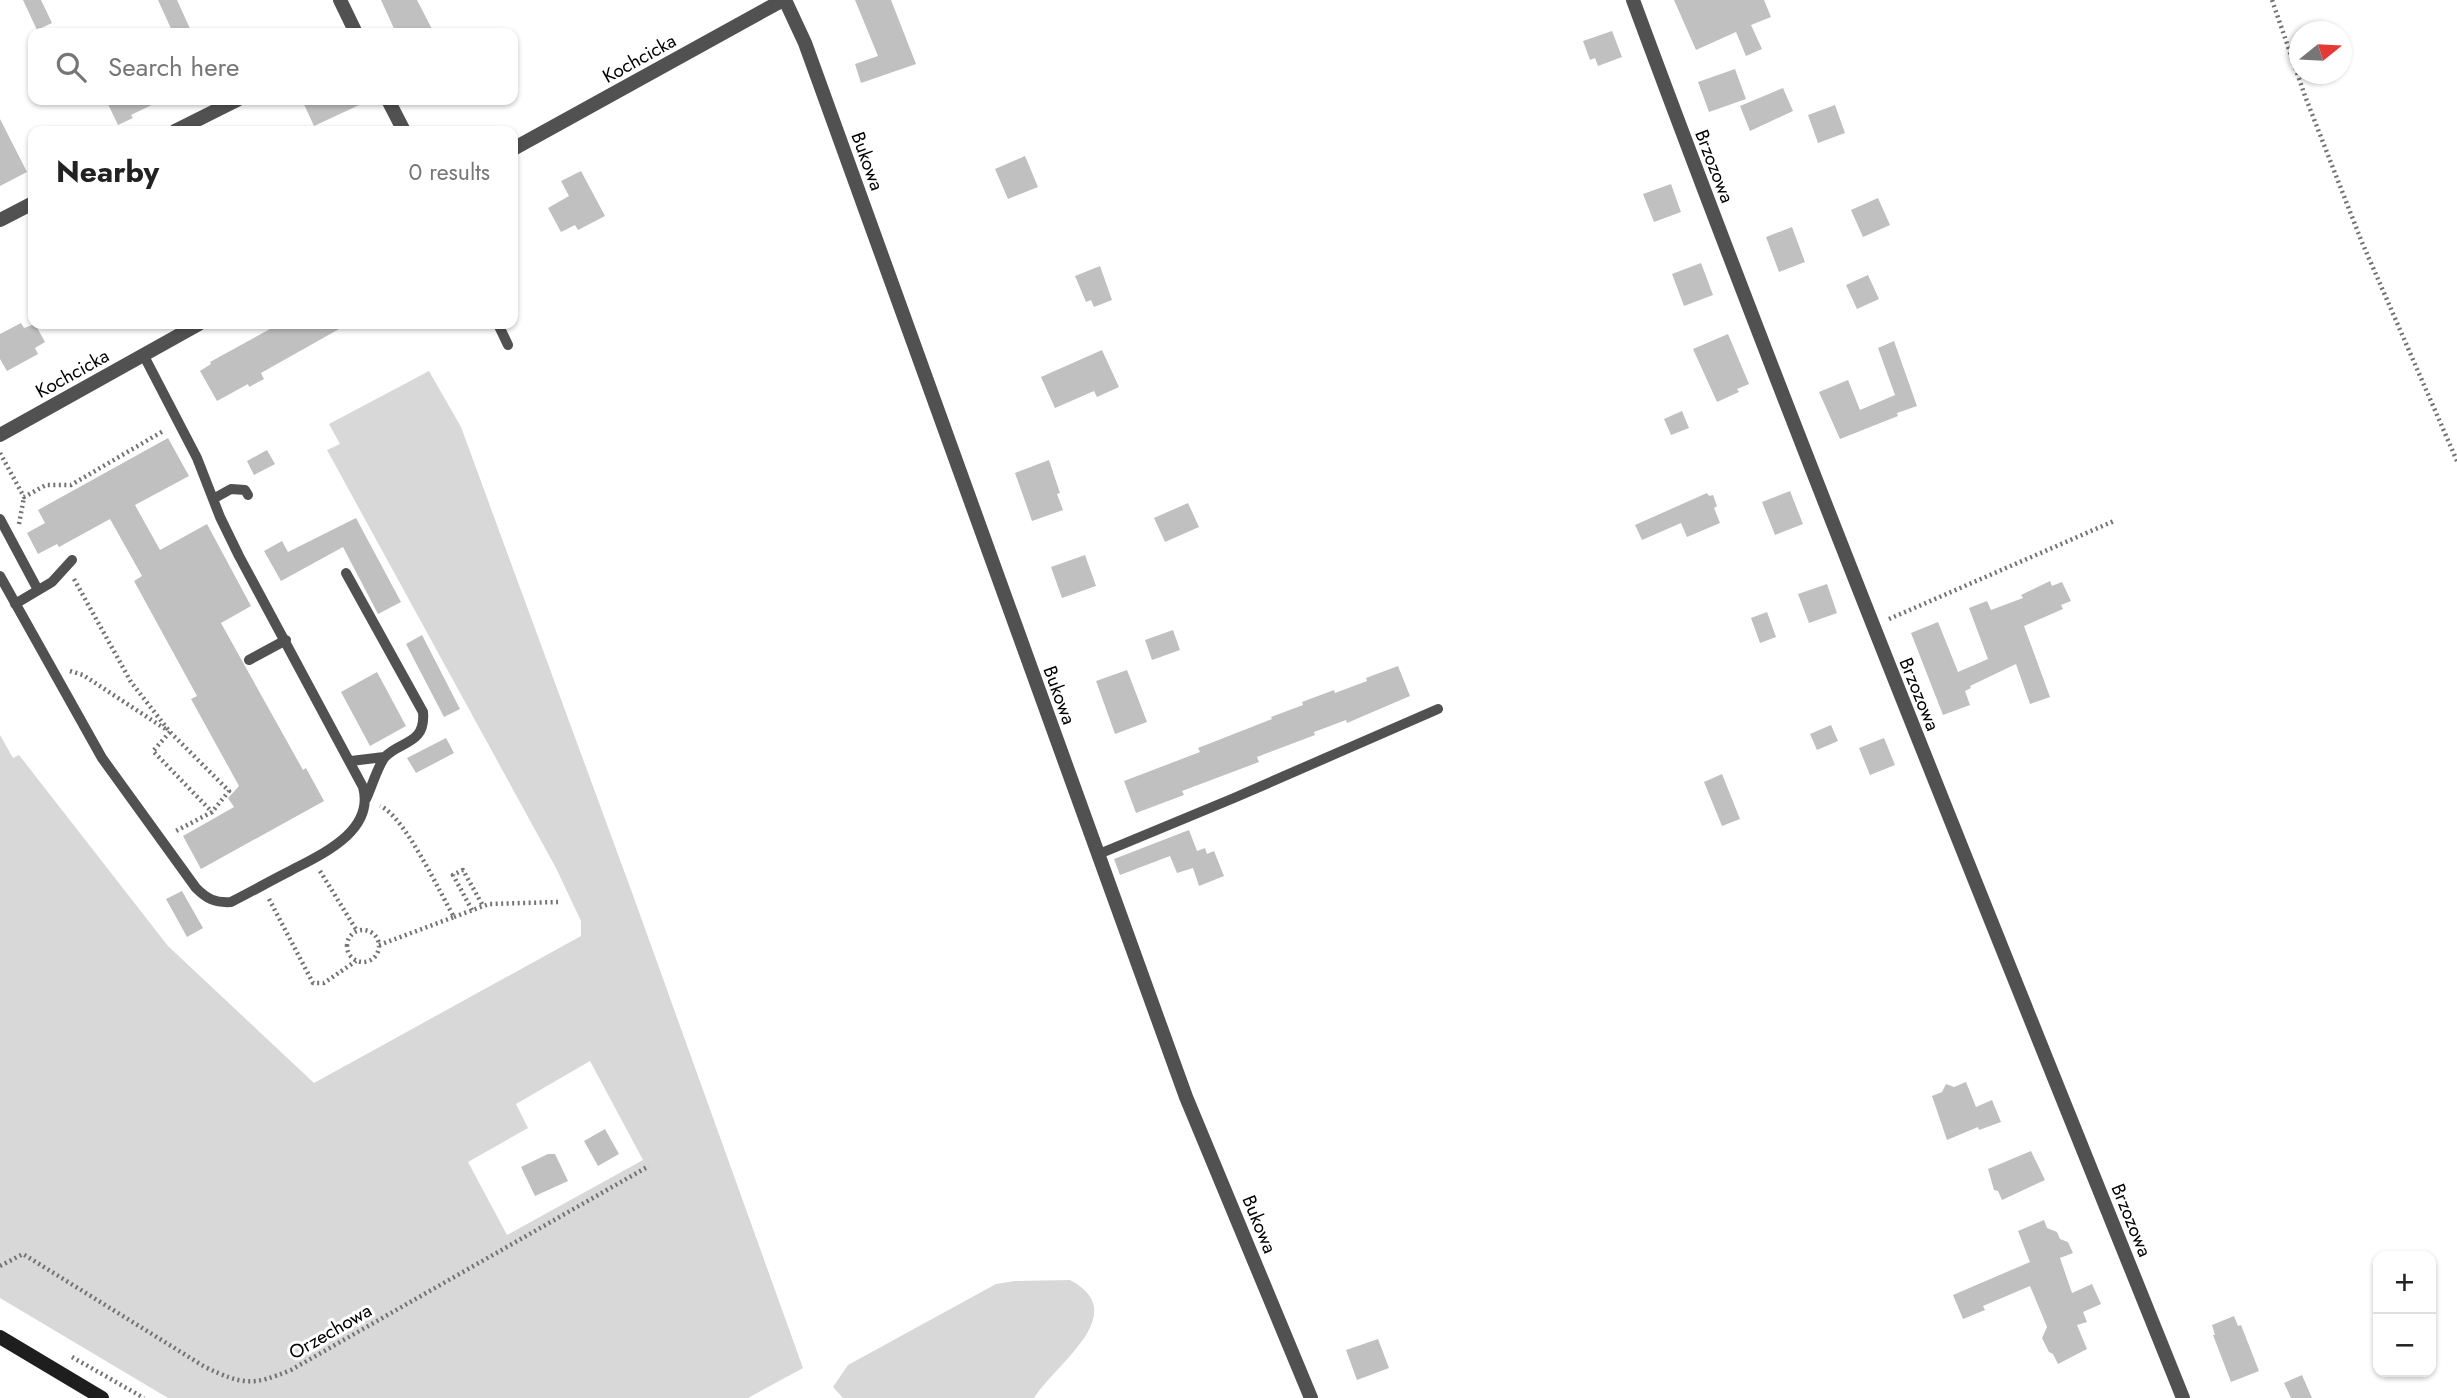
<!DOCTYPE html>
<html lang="en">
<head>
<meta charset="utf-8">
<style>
  body { margin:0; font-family:Jost,sans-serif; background:#f6f6f6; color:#222 }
  .controls { position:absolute; right:21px; bottom:21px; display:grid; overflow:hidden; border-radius:14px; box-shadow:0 2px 5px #0004 }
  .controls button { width:63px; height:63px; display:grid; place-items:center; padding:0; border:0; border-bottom:2px solid #e0e0e0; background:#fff; color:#222; font:35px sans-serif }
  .compass { position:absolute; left:2289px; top:21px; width:63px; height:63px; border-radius:50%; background:#fff; box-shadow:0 2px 5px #0004; rotate:72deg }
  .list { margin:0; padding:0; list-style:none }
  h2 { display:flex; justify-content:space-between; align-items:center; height:91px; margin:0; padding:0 28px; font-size:30px }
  h2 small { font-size:23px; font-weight:400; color:#767676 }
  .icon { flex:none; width:38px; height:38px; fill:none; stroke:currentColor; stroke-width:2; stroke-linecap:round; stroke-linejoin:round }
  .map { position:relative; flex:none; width:2457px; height:1398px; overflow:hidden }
  .search { position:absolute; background:#fff; box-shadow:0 2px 5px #0004; left:28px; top:28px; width:490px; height:77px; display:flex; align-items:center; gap:18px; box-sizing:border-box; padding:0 24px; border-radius:14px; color:#767676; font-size:26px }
  .panel { position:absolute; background:#fff; box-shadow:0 2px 5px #0004; left:28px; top:126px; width:490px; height:203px; border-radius:14px }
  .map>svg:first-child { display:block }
  .green { fill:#d8d8d8; fill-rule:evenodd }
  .building { fill:#c0c0c0 }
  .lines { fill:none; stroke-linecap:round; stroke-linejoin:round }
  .path { stroke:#737373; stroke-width:4.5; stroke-dasharray:2 3.5; stroke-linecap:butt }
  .lane { stroke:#515151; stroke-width:10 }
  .street { stroke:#515151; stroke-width:14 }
  .secondary { stroke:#1e1e1e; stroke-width:14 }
  .labels { text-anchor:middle; stroke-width:6; stroke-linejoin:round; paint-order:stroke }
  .street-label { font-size:19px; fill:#000; stroke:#fff }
</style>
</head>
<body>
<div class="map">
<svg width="2457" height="1398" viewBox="0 0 2457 1398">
  <rect width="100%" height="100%" fill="#fff"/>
  <!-- green -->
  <path class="green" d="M429,371L461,427L634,898L803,1368L748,1398H168L0,1298V735L13,758L19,755L168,946L314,1083L581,936V921L556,868L327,450L340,444L329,424ZM590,1061L643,1160L507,1235L468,1162L528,1128L516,1104Z
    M1070,1280C1133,1313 1056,1363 1034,1398H843L833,1387L848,1365L996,1284L1015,1281Z"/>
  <!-- building -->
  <path class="building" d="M23,0H41L52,23L37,30Z
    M158,0H177L192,33H173Z
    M381,0H417L434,33H396Z
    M855,0H891L916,64L861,83L855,64L878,56Z
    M1674,0H1764L1771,17L1751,25L1762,49L1746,56L1736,32L1696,50Z
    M1612,31L1622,57L1598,66L1595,58L1590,60L1583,41Z
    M1735,69L1746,99L1709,112L1698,82Z
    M1783,88L1793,111L1750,131L1740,106Z
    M106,100H162L131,115L133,118L118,125Z
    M302,100H370L314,126Z
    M1835,105L1845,133L1818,143L1808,115Z
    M0,119L27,172L0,186Z
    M1025,156L1038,187L1008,199L995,169Z
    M581,171L605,216L578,230L575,225L561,232L548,208L569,196L561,181Z
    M1671,184L1681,212L1654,222L1643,194Z
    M1878,198L1890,225L1863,237L1851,210Z
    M1792,227L1805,262L1779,272L1766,237Z
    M1701,263L1713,295L1684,306L1672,274Z
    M1100,266L1112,300L1094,307L1091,300L1086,302L1075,276Z
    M1868,275L1879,299L1857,309L1846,285Z
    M21,323L24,328L35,324L45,342L35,348L38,354L7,371L0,359V334Z
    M267,324H348L261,373L264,379L249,387L248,384L217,401L200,371L211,364L210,362L270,329Z
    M1728,334L1749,384L1737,389L1739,392L1717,402L1693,349Z
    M1894,341L1917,406L1897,413L1898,416L1840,439L1819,392L1848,380L1860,410L1895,395L1878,348Z
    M1102,350L1119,387L1097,397L1094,391L1055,408L1041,377Z
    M1682,411L1689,428L1671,435L1664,419Z
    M168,438L189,476L135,505L160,550L207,524L251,606L221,623L303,770L306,768L324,801L201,869L183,836L234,807L228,798L239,786L191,699L197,696L134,581L142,576L110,519L59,547L57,544L38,554L27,533L45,523L38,510Z
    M267,450L275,464L254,475L247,461Z
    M1049,460L1060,493L1057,494L1063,510L1032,521L1015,473Z
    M1790,491L1803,524L1775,535L1762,502Z
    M1707,493L1709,496L1713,495L1717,506L1714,508L1720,523L1687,537L1681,523L1642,540L1635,525Z
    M1188,503L1199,527L1165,542L1154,518Z
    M356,518L401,602L378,614L343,547L281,581L264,551L282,541L288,552Z
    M1085,555L1096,586L1062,598L1051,567Z
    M2050,581L2052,586L2062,582L2071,601L2061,605L2063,609L2024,626L2050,697L2030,704L2016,664L1970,686L1971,688L1965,691L1970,705L1943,715L1911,633L1938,622L1958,672L1988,659L1969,608L1987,601L1991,610L2023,598L2021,595Z
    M1827,584L1837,613L1809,623L1798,594Z
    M1767,612L1776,637L1760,643L1751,618Z
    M1173,630L1180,650L1152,660L1145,640Z
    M422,635L460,709L444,717L406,644Z
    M1398,666L1410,696L1347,723L1346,720L1314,732L1315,735L1257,757L1259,762L1182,791L1184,795L1136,813L1124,781L1200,752L1198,748L1272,719L1271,717L1303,705L1302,702L1334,690L1335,693L1367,681L1366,678Z
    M1127,670L1147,722L1115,734L1096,681Z
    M377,672L406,726L370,746L341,692Z
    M1831,725L1838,741L1817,750L1810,734Z
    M446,738L454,753L416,773L407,758Z
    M1884,738L1895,765L1870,775L1859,748Z
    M1722,774L1740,819L1722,826L1704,782Z
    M1189,830L1197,851L1205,848L1207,854L1214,851L1224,876L1199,886L1193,868L1177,873L1170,856L1120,875L1114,859Z
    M182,891L203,928L187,937L166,899Z
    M1966,1082L1976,1107L1992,1100L2001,1122L1979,1130L1978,1127L1947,1140L1932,1096L1942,1092L1946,1084L1954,1087Z
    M605,1129L619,1154L598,1166L584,1141Z
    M2031,1151L2045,1180L2002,1200L1998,1191L1994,1190L1988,1169Z
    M548,1154H555L568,1181L535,1196L521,1167Z
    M2044,1220L2047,1228L2057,1232L2060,1239L2068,1242L2073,1253L2060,1258L2072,1293L2092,1284L2101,1304L2083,1312L2087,1322L2077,1325L2087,1349L2058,1364L2053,1354L2049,1352L2042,1338L2047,1327L2030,1286L1983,1306L1985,1310L1963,1319L1953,1295L2030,1262L2018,1231Z
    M2234,1316L2238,1326L2241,1325L2259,1371L2231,1382L2213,1335H2215L2212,1325Z
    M1378,1339L1389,1368L1357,1380L1346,1350Z
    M2302,1375L2312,1398H2291L2284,1383Z"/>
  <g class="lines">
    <!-- path -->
    <path class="path" d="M2272,0L2305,96L2361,240L2457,461
      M0,453L24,497L46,485H71L165,430
      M19,524L24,497
      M74,579L131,682L170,732L229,791L212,812L174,832
      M1889,619L2114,521
      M70,671L83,675L167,730
      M170,732L153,751L212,812
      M320,871L357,931
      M269,899L313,983H324L356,961
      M472,910L453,875L463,870L483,906
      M454,917L489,904L558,902
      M347 946a16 16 0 1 1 32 0a16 16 0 1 1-32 0Z
      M379,945L454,917C440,893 404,815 380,806
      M0,1266L23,1254L205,1367C243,1385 252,1386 291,1370L649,1166
      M72,1357L144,1398"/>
    <!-- lane -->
    <path class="lane" d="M498,324L508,345
      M213,499L231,489L245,490L248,495
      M0,519L38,590
      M346,573L423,712C426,745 399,741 385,757C378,765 371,789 366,799
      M0,576L102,758L196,888C207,899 215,903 231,902C251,892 270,881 290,871C322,854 375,831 363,787L239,556L220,517L197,458L144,356
      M15,604L52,582L72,560
      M249,660L286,640
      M351,761L384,757
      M1099,854L1234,798L1438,709"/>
    <!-- street -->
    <path class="street" d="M340,0L356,33
      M785,0L805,43L1186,1097L1311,1398
      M1633,0C1807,470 1996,933 2183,1398
      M388,100L404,131
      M175,131L237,100
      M513,149L783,0
      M0,220L33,203
      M0,435L199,324"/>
    <!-- secondary -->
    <path class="secondary" d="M0,1337L102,1398"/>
  </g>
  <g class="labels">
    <!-- street labels -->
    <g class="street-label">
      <text transform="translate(639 58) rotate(-29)" y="7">Kochcicka</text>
      <text transform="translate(868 161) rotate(70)" y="7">Bukowa</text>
      <text transform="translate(1715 166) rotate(69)" y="7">Brzozowa</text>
      <text transform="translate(72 373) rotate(-29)" y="7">Kochcicka</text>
      <text transform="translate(1920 694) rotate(68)" y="7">Brzozowa</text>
      <text transform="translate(1060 695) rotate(70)" y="7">Bukowa</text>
      <text transform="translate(2132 1220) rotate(68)" y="7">Brzozowa</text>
      <text transform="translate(1260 1224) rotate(68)" y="7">Bukowa</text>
      <text transform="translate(330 1331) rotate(-30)" y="7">Orzechowa</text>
    </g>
  </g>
</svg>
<div class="controls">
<button>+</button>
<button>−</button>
</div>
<svg class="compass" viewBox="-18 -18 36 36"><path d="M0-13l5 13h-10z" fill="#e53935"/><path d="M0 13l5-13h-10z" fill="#767676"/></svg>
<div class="search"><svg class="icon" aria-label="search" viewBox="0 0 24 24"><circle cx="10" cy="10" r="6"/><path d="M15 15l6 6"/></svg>Search here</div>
<section class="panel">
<h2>Nearby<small>0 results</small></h2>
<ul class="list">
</ul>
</section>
</div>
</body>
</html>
